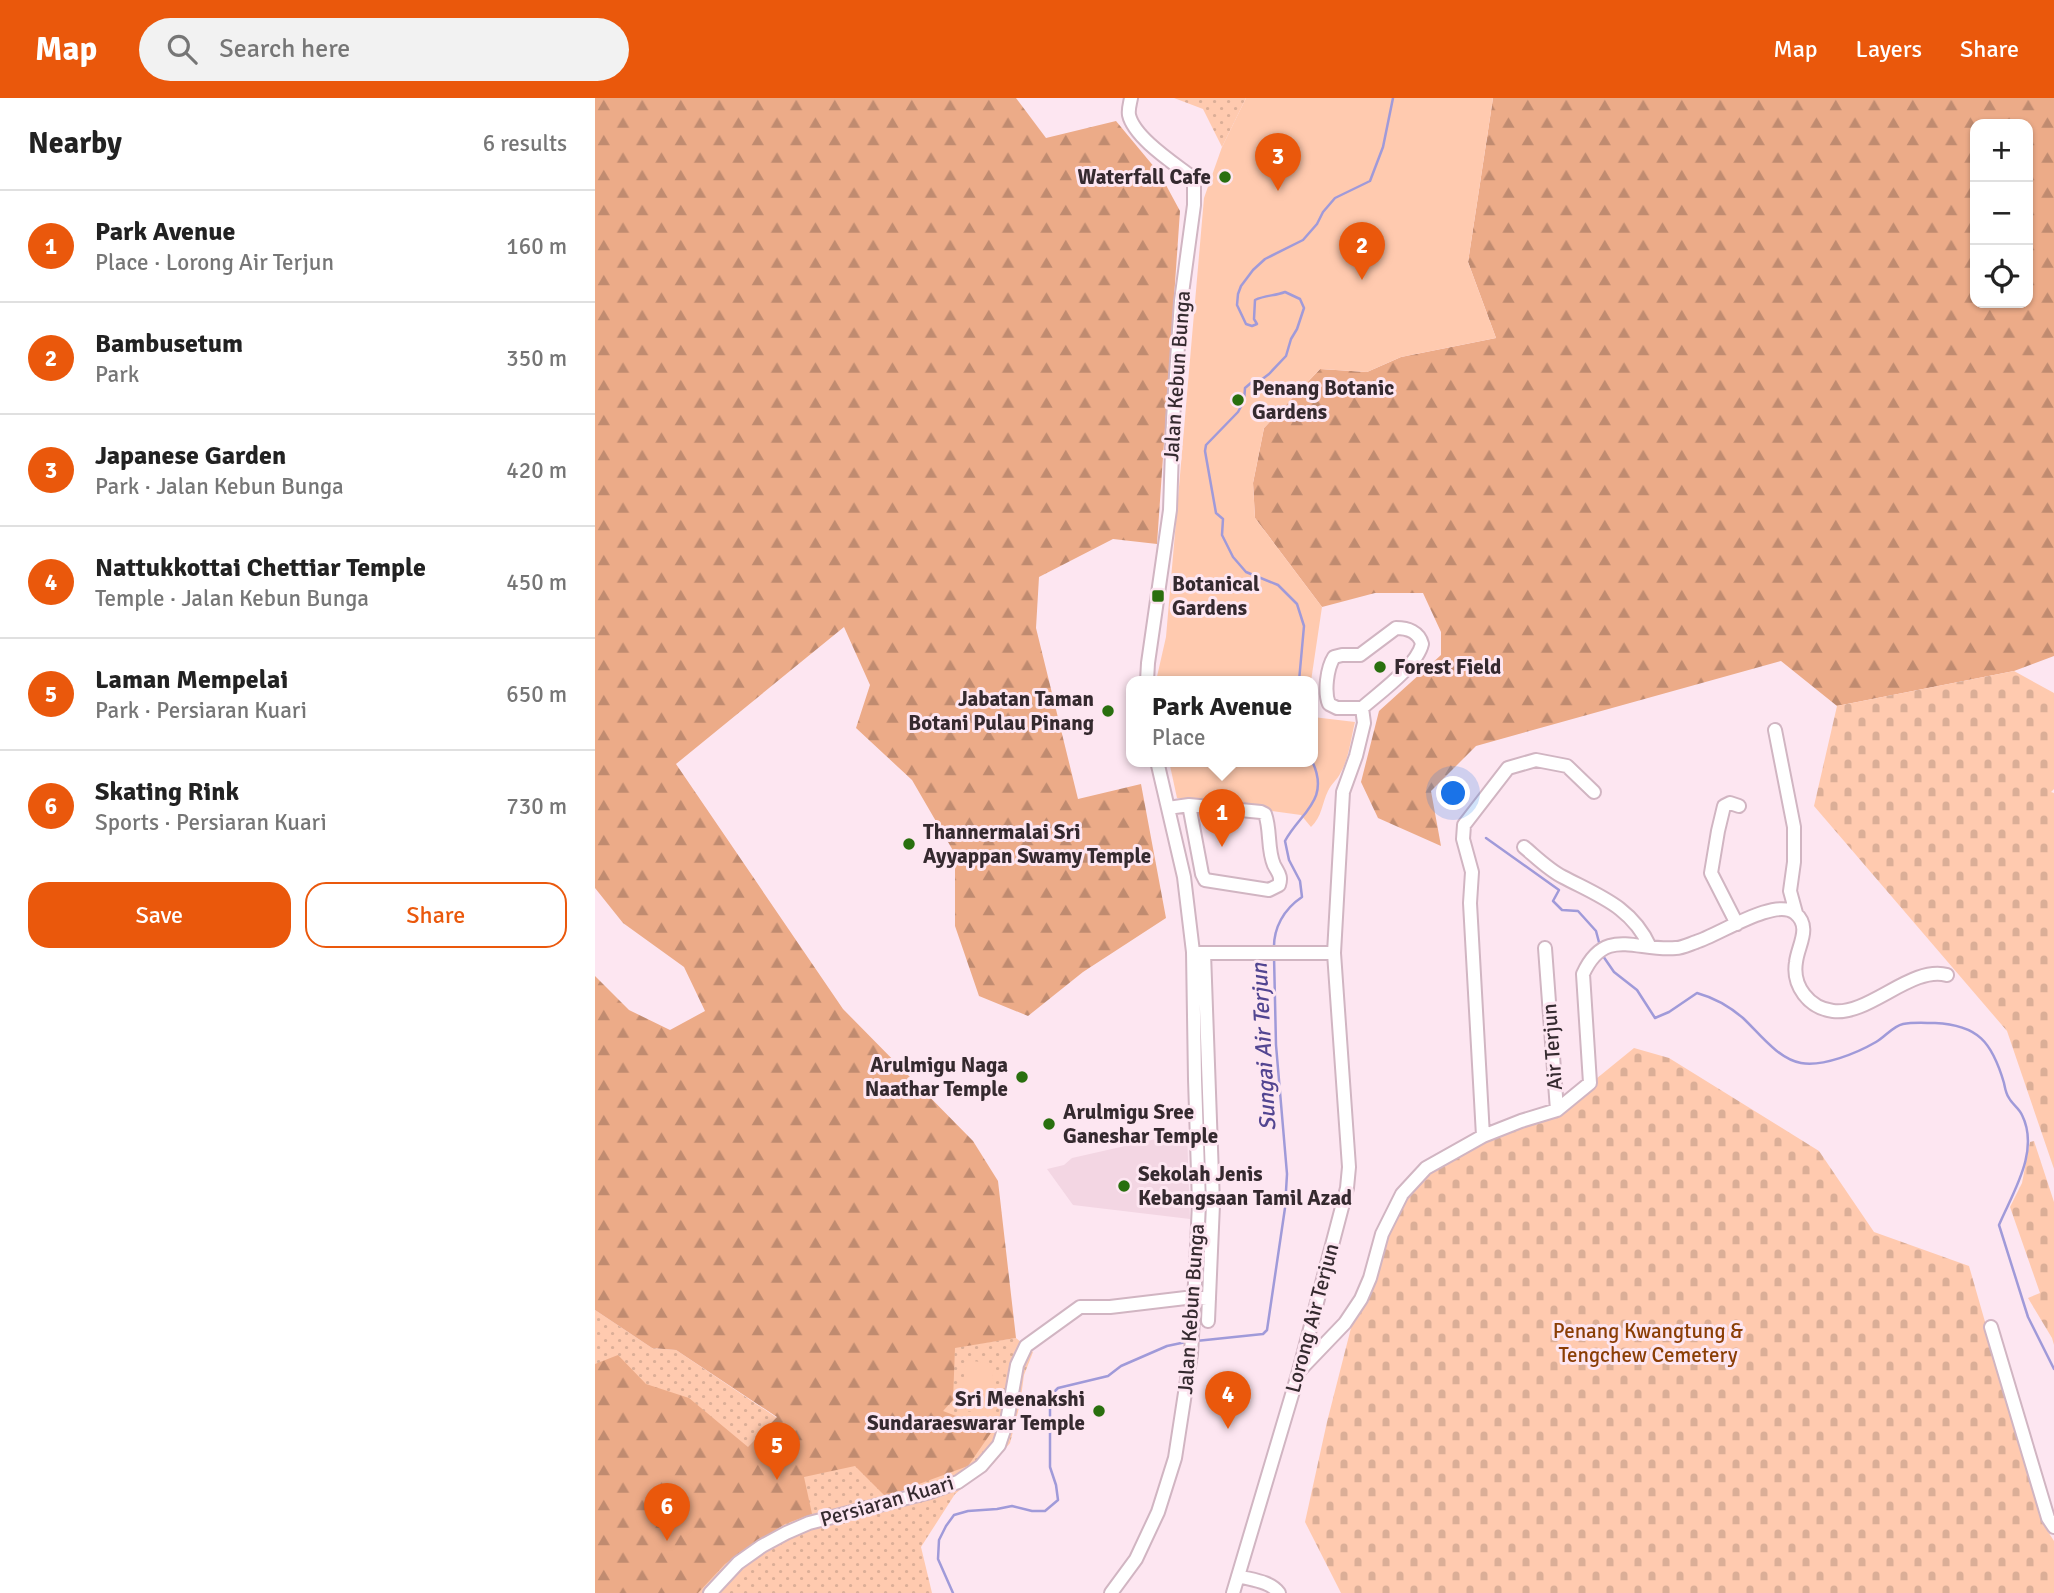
<!DOCTYPE html>
<html lang="en">
<head>
<meta charset="utf-8">
<style>
  body { margin:0; font-family:Signika,sans-serif; background:#f2f2f2; color:#222 }
  .controls { position:absolute; right:21px; top:21px; display:grid; overflow:hidden; border-radius:14px; box-shadow:0 2px 5px #0004 }
  .controls button { width:63px; height:63px; display:grid; place-items:center; padding:0; border:0; border-bottom:2px solid #e0e0e0; background:#fff; color:#222; font:35px sans-serif }
  .you { position:absolute; left:859px; top:696px; width:24px; height:24px; margin:-18px; border:5px solid #fff; border-radius:50%; background:#1a73e8; box-shadow:0 0 0 10px #1a73e833 }
  .badge { display:grid; place-items:center; width:46px; height:46px; border-radius:50%; background:#ea580c; color:#fff; font-size:23px; font-weight:700 }
  .pin { position:absolute; translate:-50% -58px; filter:drop-shadow(0 2px 4px #0008) }
  .pin::after { content:''; position:absolute; top:37px; width:24px; height:21px; background:inherit; clip-path:polygon(0 0,100% 0,50% 100%) }
  .popup { position:absolute; left:531px; top:578px; width:192px; height:91px; box-sizing:border-box; display:grid; place-content:center; border-radius:14px; background:#fff; filter:drop-shadow(0 2px 5px #0005); font-size:23px; white-space:nowrap; color:#767676 }
  .popup b { font-size:26px; color:#222 }
  .popup::after { content:''; position:absolute; left:50%; top:100%; margin-left:-14px; border:14px solid transparent; border-top-color:#fff }
  .list { margin:0; padding:0; list-style:none }
  h2 { display:flex; justify-content:space-between; align-items:center; height:91px; margin:0; padding:0 28px; font-size:30px }
  h2 small { font-size:23px; font-weight:400; color:#767676 }
  .list li { display:grid; grid-template-columns:46px 1fr auto; gap:21px; align-items:center; box-sizing:border-box; height:112px; padding:0 28px; border-top:2px solid #e0e0e0 }
  .list b { display:block; font-size:26px; white-space:nowrap }
  .list p { margin:0; font-size:23px; white-space:nowrap; color:#767676 }
  .list em { font-size:23px; font-style:normal; color:#767676 }
  .actions { display:flex; gap:14px; padding:21px 28px }
  .actions a { flex:1; padding:16px 0; border:2px solid #ea580c; border-radius:21px; text-align:center; font-size:24px; color:#ea580c }
  .actions .main { background:#ea580c; color:#fff }
  .icon { flex:none; width:38px; height:38px; fill:none; stroke:currentColor; stroke-width:2; stroke-linecap:round; stroke-linejoin:round }
  .map { position:relative; flex:none; width:1459px; height:1495px; overflow:hidden }
  header { display:flex; align-items:center; gap:42px; box-sizing:border-box; height:98px; padding:0 35px; background:#ea580c; color:#fff }
  header strong { font-size:33px }
  nav { display:flex; gap:38px; margin-inline-start:auto; font-size:24px }
  .search { width:490px; height:63px; background:#f2f2f2; display:flex; align-items:center; gap:18px; box-sizing:border-box; padding:0 24px; border-radius:38px; color:#767676; font-size:26px }
  main { display:flex }
  aside { flex:1; background:#fff }
  .map>svg:first-child { display:block }
  .built { fill:#f3d6e3 }
  .grass { fill:url(#grass-dots) }
  .forest { fill:url(#forest-firs); fill-rule:evenodd }
  .cemetery { fill:url(#cemetery-stones) }
  .garden { fill:#ffcaaf }
  .lines { fill:none; stroke-linecap:round; stroke-linejoin:round }
  .stream { stroke:#a09ad9; stroke-width:2.5 }
  .minor-casing { stroke:#d1b5c2; stroke-width:16 }
  .minor { stroke:#fff; stroke-width:12 }
  .poi-dot { fill:#296f0e; stroke:#fde6f1; stroke-width:2.5 }
  .labels { text-anchor:middle; stroke-width:6; stroke-linejoin:round; paint-order:stroke }
  .poi-label { font-size:21px; font-weight:bold; fill:#352a2f; stroke:#fde6f1; text-anchor:start }
  .street-label { font-size:21px; fill:#352a2f; stroke:#fde6f1 }
  .park-label { font-size:21px; fill:#8b3e05; stroke:#fde6f1 }
  .water-label { font-size:23px; font-style:italic; fill:#524591; stroke:#fde6f1 }
</style>
</head>
<body>
<header>
<strong>Map</strong>
<div class="search"><svg class="icon" aria-label="search" viewBox="0 0 24 24"><circle cx="10" cy="10" r="6"/><path d="M15 15l6 6"/></svg>Search here</div>
<nav><a>Map</a><a>Layers</a><a>Share</a></nav>
</header>
<main>
<aside>
<h2>Nearby<small>6 results</small></h2>
<ul class="list">
<li><span class="badge">1</span><div><b>Park Avenue</b><p>Place · Lorong Air Terjun</p></div><em>160 m</em></li>
<li><span class="badge">2</span><div><b>Bambusetum</b><p>Park</p></div><em>350 m</em></li>
<li><span class="badge">3</span><div><b>Japanese Garden</b><p>Park · Jalan Kebun Bunga</p></div><em>420 m</em></li>
<li><span class="badge">4</span><div><b>Nattukkottai Chettiar Temple</b><p>Temple · Jalan Kebun Bunga</p></div><em>450 m</em></li>
<li><span class="badge">5</span><div><b>Laman Mempelai</b><p>Park · Persiaran Kuari</p></div><em>650 m</em></li>
<li><span class="badge">6</span><div><b>Skating Rink</b><p>Sports · Persiaran Kuari</p></div><em>730 m</em></li>
</ul>
<div class="actions"><a class="main">Save</a><a>Share</a></div>
</aside>
<div class="map">
<svg width="1459" height="1495" viewBox="0 0 1459 1495">
  <defs>
    <pattern id="grass-dots" width="8" height="8" patternUnits="userSpaceOnUse" patternTransform="scale(1.75)"><rect width="8" height="8" fill="#ffcaaf"/><path d="M2 2h.1M6 6h.1" fill="none" stroke="#dbae97" stroke-width="1.8" stroke-linecap="round"/></pattern>
    <pattern id="forest-firs" width="22" height="20" patternUnits="userSpaceOnUse" patternTransform="scale(1.75)"><rect width="22" height="20" fill="#ecab88"/><path d="M5 1l3.5 6h-7zM16 11l3.5 6h-7z" fill="#c08b70"/></pattern>
    <pattern id="cemetery-stones" width="16" height="16" patternUnits="userSpaceOnUse" patternTransform="scale(1.75)"><rect width="16" height="16" fill="#ffcaaf"/><path d="M2 7V4a2 2 0 0 1 4 0v3zM10 15v-3a2 2 0 0 1 4 0v3z" fill="#dbae97"/></pattern>
  </defs>
  <rect width="100%" height="100%" fill="#fde6f1"/>
  <!-- built -->
  <path class="built" d="M592,1034L595,1121L478,1107L452,1071L469,1067L477,1060Z"/>
  <!-- grass -->
  <path class="grass" d="M579,0H651L627,49L608,11Z
    M0,1212L57,1250L81,1252L200,1332L360,1249L421,1240L438,1254L429,1277L425,1306L415,1345L399,1365L360,1396L326,1449L337,1495H0Z"/>
  <!-- forest -->
  <path class="forest" d="M0,0H421L451,40L521,23L565,76L585,113L562,446L518,441L444,479L441,530L483,701L546,686L571,820L488,874L433,918L384,898L360,828V756L317,682L261,630L275,587L249,529L81,666L248,911L378,1043L403,1083L421,1240L360,1250L358,1302L348,1313L398,1332L373,1368L313,1390L292,1400L260,1368L209,1379L217,1416L190,1426L130,1466L103,1495H0V1266L23,1257L51,1286L94,1300L153,1349L182,1319L81,1252L57,1250L0,1212V878L34,912L75,932L110,913L89,869L28,825L0,790Z
    M898,0H1459V558L1419,573L1242,608L1186,563L881,648L836,693L846,748L783,720L766,684L784,613L846,557V534L828,495H780L727,509L660,420L658,385L669,330L725,271L772,274L806,259L901,240L873,164ZM1380,26H1433V205H1380Z"/>
  <!-- cemetery -->
  <path class="cemetery" d="M1419,573L1459,595V691L1456,694L1459,695V1071L1412,933L1219,708L1242,608Z
    M1039,950L1074,960L1224,1053L1279,1134L1374,1168L1448,1426L1459,1443V1495H746L710,1424L732,1324L756,1230L774,1195L801,1112L825,1073L880,1040L958,1016Z
    M1439,1043L1459,1104V1247L1457,1240L1433,1200L1445,1195L1415,1109L1427,1085L1435,1044Z"/>
  <!-- garden -->
  <path class="garden" d="M651,0H898L873,164L901,240L806,259L772,274L725,271L669,330L658,385L660,420L727,509L716,583H561L571,539L609,100L627,49Z
    M718,619L760,624C756,640 754,660 746,674C743,681 736,686 733,693C727,705 727,719 716,729L706,717L582,700L574,663H718Z
    M371,1262L399,1266L393,1316L365,1312Z"/>
  <g class="lines">
    <!-- stream -->
    <path class="stream" d="M704,583L709,528L702,506L683,487L651,474L638,459L627,437L628,421L621,415L610,353L611,347L643,314L649,303L650,290L657,284L666,282L674,276L691,258L696,241L702,231L709,210L705,201L690,194C680,198 670,197 660,202L659,221L662,226L657,228L651,226L642,207L643,196L646,188L658,172L670,161L708,142L722,126L728,114L740,100L775,83L788,49L798,0
      M891,740L964,792L958,803L967,812L983,813L1001,833L1005,848
      M679,852C678,830 689,811 707,799L705,783L694,762L690,743C705,715 736,702 717,663
      M1008,858L1019,874L1042,892L1060,920L1074,914L1102,895C1120,900 1134,908 1148,920C1164,935 1183,961 1206,965C1228,969 1262,955 1281,944C1290,939 1298,928 1308,926C1318,924 1330,925 1340,925C1383,927 1397,944 1409,985C1410,990 1411,996 1414,1000C1417,1006 1424,1010 1427,1017C1445,1053 1418,1094 1404,1127L1433,1219L1459,1271
      M601,1243L668,1236L672,1232L690,1110L692,1076L681,947L679,858
      M358,1495L343,1461L344,1442L351,1428L359,1417L373,1413L402,1411L417,1408L437,1413H450L463,1402L461,1387L455,1369V1309L459,1294L463,1290L513,1278L526,1268L572,1248L591,1244"/>
    <defs>
      <path id="minor" d="M536,0C535,6 533,11 534,17C539,39 577,64 594,77L599,86V107L586,203L578,322L575,412L553,565L552,583
        M801,530C813,530 824,534 827,546C822,568 784,595 767,610H742L734,606C729,594 732,570 739,559L747,557H765Z
        M1180,632L1199,729V764L1195,793L1201,815
        M573,710L594,707L607,776L610,782L674,792L684,787C687,778 683,775 679,767C672,751 676,732 670,716L666,714L594,707
        M929,749C941,759 954,772 968,779C1004,798 1037,809 1055,849
        M1142,826L1116,775L1123,733L1129,708L1135,705L1144,708
        M950,850L962,1012
        M602,855H739
        M609,855L618,1106L613,1223
        M888,1038L875,805L877,774L868,741L869,727L913,670L941,662L972,668L999,694
        M1396,1229L1453,1420L1459,1429
        M704,1273L750,1225L766,1201L775,1180L787,1136L807,1096L831,1070L888,1038L926,1023L962,1012L995,985L988,876C1010,827 1042,854 1081,850C1087,850 1095,846 1101,844C1124,837 1180,799 1200,815C1217,829 1203,847 1201,864C1197,888 1214,910 1238,913C1273,918 1317,867 1352,877
        M643,1478C657,1482 675,1483 684,1495
        M115,1495L143,1465L167,1448L191,1435L214,1425L335,1394L363,1384L386,1368L404,1347L412,1323L422,1267L431,1248L485,1209H515L599,1199L614,1201
        M516,1495L541,1461L563,1414L580,1360L596,1256L602,1149L604,1105L600,981L598,854L589,779L562,663
        M638,1495L704,1273L752,1090L754,1069L739,855L748,694L761,658L769,625L767,610"/>
    </defs>
    <!-- minor casing -->
    <use href="#minor" class="minor-casing"/>
    <!-- minor -->
    <use href="#minor" class="minor"/>
  </g>
  <!-- markers -->
  <g class="poi-dot">
    <circle cx="630" cy="79" r="7"/>
    <circle cx="643" cy="302" r="7"/>
    <rect x="556" y="491" width="14" height="14" rx="3.5"/>
    <circle cx="785" cy="569" r="7"/>
    <circle cx="513" cy="613" r="7"/>
    <circle cx="314" cy="746" r="7"/>
    <circle cx="427" cy="979" r="7"/>
    <circle cx="454" cy="1026" r="7"/>
    <circle cx="529" cy="1088" r="7"/>
    <circle cx="504" cy="1313" r="7"/>
  </g>
  <g class="labels">
    <!-- poi labels -->
    <g class="poi-label">
      <text x="616" y="86" text-anchor="end">Waterfall Cafe</text>
      <text x="657" y="297">Penang Botanic<tspan x="657" dy="24">Gardens</tspan></text>
      <text x="577" y="493">Botanical<tspan x="577" dy="24">Gardens</tspan></text>
      <text x="799" y="576">Forest Field</text>
      <text x="499" y="608" text-anchor="end">Jabatan Taman<tspan x="499" dy="24">Botani Pulau Pinang</tspan></text>
      <text x="328" y="741">Thannermalai Sri<tspan x="328" dy="24">Ayyappan Swamy Temple</tspan></text>
      <text x="413" y="974" text-anchor="end">Arulmigu Naga<tspan x="413" dy="24">Naathar Temple</tspan></text>
      <text x="468" y="1021">Arulmigu Sree<tspan x="468" dy="24">Ganeshar Temple</tspan></text>
      <text x="543" y="1083">Sekolah Jenis<tspan x="543" dy="24">Kebangsaan Tamil Azad</tspan></text>
      <text x="490" y="1308" text-anchor="end">Sri Meenakshi<tspan x="490" dy="24">Sundaraeswarar Temple</tspan></text>
    </g>
    <!-- street labels -->
    <g class="street-label">
      <text transform="translate(582 278) rotate(-86)" y="7">Jalan Kebun Bunga</text>
      <text transform="translate(957 949) rotate(-94)" y="7">Air Terjun</text>
      <text transform="translate(596 1211) rotate(-86)" y="7">Jalan Kebun Bunga</text>
      <text transform="translate(717 1220) rotate(-75)" y="7">Lorong Air Terjun</text>
      <text transform="translate(292 1403) rotate(-16)" y="7">Persiaran Kuari</text>
    </g>
    <!-- park labels -->
    <g class="park-label">
      <text x="1053" y="1240">Penang Kwangtung &amp;<tspan x="1053" dy="24">Tengchew Cemetery</tspan></text>
    </g>
    <!-- water labels -->
    <g class="water-label">
      <text transform="translate(668 949) rotate(-93)" y="8">Sungai Air Terjun</text>
    </g>
  </g>
</svg>
<div class="controls">
<button>+</button>
<button>−</button>
<button><svg class="icon" aria-label="locate" viewBox="0 0 24 24"><circle cx="12" cy="12" r="6"/><path d="M12 2v4M12 18v4M2 12h4M18 12h4"/></svg></button>
</div>
<div class="you"></div>
<div class="pin badge" style="left:627px;top:749px">1</div>
<div class="popup"><b>Park Avenue</b>Place</div>
<div class="pin badge" style="left:767px;top:182px">2</div>
<div class="pin badge" style="left:683px;top:93px">3</div>
<div class="pin badge" style="left:633px;top:1331px">4</div>
<div class="pin badge" style="left:182px;top:1382px">5</div>
<div class="pin badge" style="left:72px;top:1443px">6</div>
</div>
</main>
</body>
</html>
